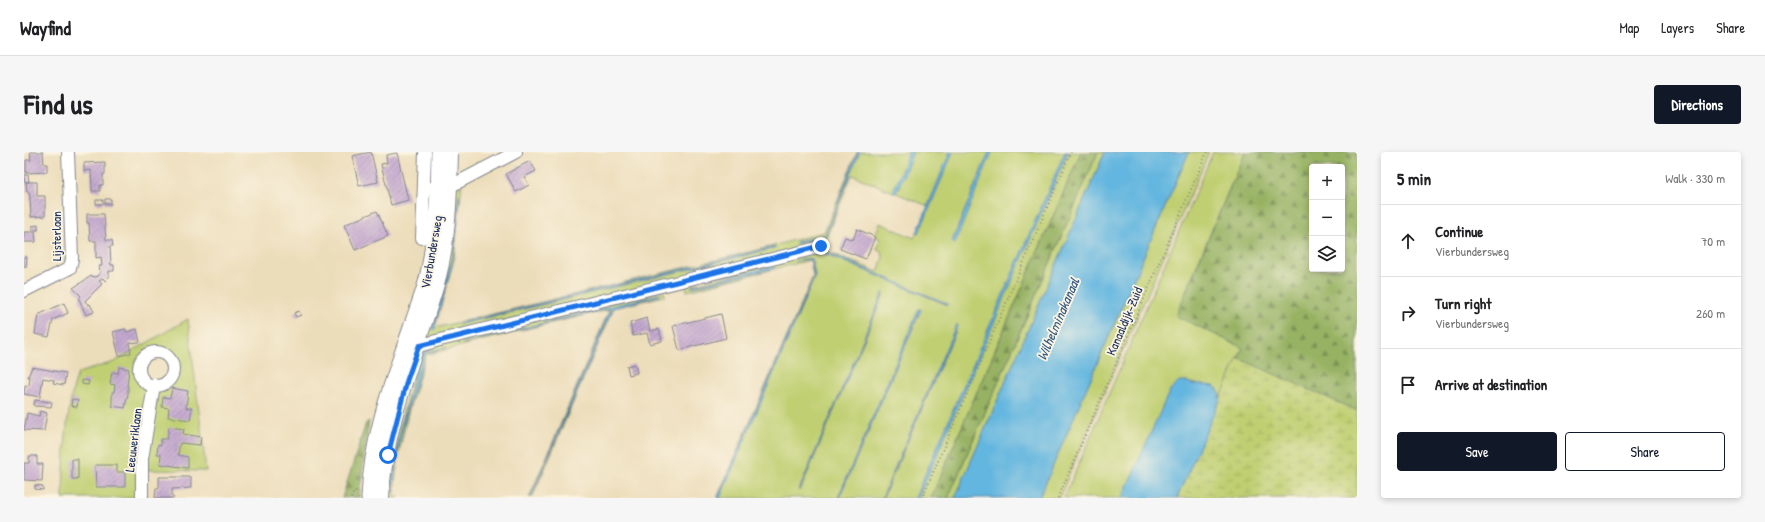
<!DOCTYPE html>
<html lang="en">
<head>
<meta charset="utf-8">
<style>
  body { margin:0; font-family:"Patrick Hand",sans-serif; background:#f6f6f6; color:#202124 }
  .controls { position:absolute; right:12px; top:12px; display:grid; overflow:hidden; border-radius:4px; box-shadow:0 2px 6px #0003 }
  .controls button { width:36px; height:36px; display:grid; place-items:center; padding:0; border:0; border-bottom:1px solid #e0e0e0; background:#fff; color:#202124; font:20px sans-serif }
  .stop { position:absolute; width:12px; height:12px; margin:-9px; border:3px solid #1a73e8; border-radius:50%; background:#fff }
  .stop.end { background:#1a73e8; border-color:#fff; box-shadow:0 1px 4px #0008 }
  .list { margin:0; padding:0; list-style:none }
  h2 { display:flex; justify-content:space-between; align-items:center; height:52px; margin:0; padding:0 16px; font-size:17px }
  h2 small { font-size:13px; font-weight:400; color:#757577 }
  .list li { display:grid; grid-template-columns:26px 1fr auto; gap:12px; align-items:center; box-sizing:border-box; height:72px; padding:0 16px; border-top:1px solid #e0e0e0 }
  .list b { display:block; font-size:15px; white-space:nowrap }
  .list p { margin:0; font-size:13px; white-space:nowrap; color:#757577 }
  .list em { font-size:13px; font-style:normal; color:#757577 }
  .actions { display:flex; gap:8px; padding:12px 16px }
  .actions a { flex:1; padding:9px 0; border:1px solid #111827; border-radius:4px; text-align:center; font-size:14px; color:#111827 }
  .actions .main { background:#111827; color:#fff }
  .icon { flex:none; width:22px; height:22px; fill:none; stroke:currentColor; stroke-width:2; stroke-linecap:round; stroke-linejoin:round }
  .map { position:relative; flex:none; width:1333px; height:346px; overflow:hidden; border-radius:4px }
  header { display:flex; align-items:center; gap:24px; box-sizing:border-box; height:56px; padding:0 20px; background:#fff; border-bottom:1px solid #e0e0e0 }
  header strong { font-size:19px }
  nav { display:flex; gap:22px; margin-inline-start:auto; font-size:14px }
  .intro { display:flex; align-items:center; justify-content:space-between; box-sizing:border-box; height:96px; padding:0 24px }
  h1 { margin:0; font-size:28px }
  .button { padding:10px 18px; border-radius:4px; background:#111827; color:#fff; font-size:14px; font-weight:700 }
  main { display:flex; gap:24px; padding:0 24px }
  aside { flex:1; background:#fff; border-radius:4px; box-shadow:0 2px 6px #0003 }
  .map>svg:first-child { display:block }
  .grass { fill:#bfcf71; stroke:#6d7f68; fill-rule:evenodd }
  .forest { fill:url(#forest-firs); stroke:#597060; fill-rule:evenodd }
  .wetland { fill:url(#wetland-marsh); stroke:#6d7f68 }
  .water { fill:#64b6df; stroke:#40729e }
  .building { fill:url(#building-hatch) }
  .lines { fill:none; stroke-linecap:round; stroke-linejoin:round }
  .minor-casing { stroke:#84868c; stroke-width:14 }
  .primary-casing { stroke:#84868c; stroke-width:21 }
  .path { stroke:#84868c; stroke-width:2; stroke-dasharray:1 3; stroke-linecap:butt }
  .minor { stroke:#fff; stroke-width:12 }
  .primary { stroke:#fff; stroke-width:19 }
  .route { stroke:#1a73e8; stroke-width:5 }
  .labels { text-anchor:middle; stroke-width:3.5; stroke-linejoin:round; paint-order:stroke }
  .street-label { font-size:13px; fill:#1b2f5e; stroke:#fcf5e5 }
  .water-label { font-size:14px; font-style:italic; fill:#315885; stroke:#fcf5e5 }
</style>
</head>
<body>
<header>
<strong>Wayfind</strong>
<nav><a>Map</a><a>Layers</a><a>Share</a></nav>
</header>
<div class="intro"><h1>Find us</h1><a class="button">Directions</a></div>
<main>
<div class="map">
<svg width="1333" height="346" viewBox="0 0 1333 346">
  <defs>
    <pattern id="forest-firs" width="22" height="20" patternUnits="userSpaceOnUse"><rect width="22" height="20" fill="#97b263"/><path d="M5 1l3.5 6h-7zM16 11l3.5 6h-7z" fill="#7a9155"/></pattern>
    <pattern id="wetland-marsh" width="20" height="14" patternUnits="userSpaceOnUse"><rect width="20" height="14" fill="#bfcf71"/><path d="M1 5h8M5 5V1M11 12h8M15 12V8" fill="none" stroke="#a4b264"/></pattern>
    <pattern id="building-hatch" width="6" height="6" patternUnits="userSpaceOnUse"><rect width="6" height="6" fill="#c3a7cf"/><path d="M-1 1l2-2M0 6l6-6M5 7l2-2" fill="none" stroke="#9e88ab"/></pattern>
  </defs>
  <rect width="100%" height="100%" fill="#fcf5e5"/>
  <filter id="ink" filterUnits="userSpaceOnUse"><feTurbulence type="fractalNoise" baseFrequency=".025" numOctaves="2"/><feDisplacementMap in="SourceGraphic" scale="8" xChannelSelector="R" yChannelSelector="G"/><feConvolveMatrix kernelMatrix="1 2 1 2 8 2 1 2 1" color-interpolation-filters="sRGB"/></filter>
  <filter id="wash" filterUnits="userSpaceOnUse"><feTurbulence type="fractalNoise" baseFrequency=".012" numOctaves="4" result="noise"/><feDisplacementMap in="SourceGraphic" scale="16" xChannelSelector="R" yChannelSelector="G"/><feGaussianBlur stdDeviation="0.9" result="paint"/><feColorMatrix in="noise" values="0 0 0 0 0 0 0 0 0 0 0 0 0 0 0 0 0 1.4 0 .05"/><feComposite in="paint" operator="in"/></filter>
  <g filter="url(#wash)">
    <rect width="100%" height="100%" fill="#ecddba"/>
    <!-- grass -->
    <path class="grass" d="M833,0H834L801,83L772,90V91L801,84L836,0H885L869,40L828,23L800,91L399,189L430,37L438,31L430,108L411,176L745,95L800,80ZM751,95V96L486,161L435,172Z
      M889,0H926L904,54L872,41Z
      M929,0H965L928,89L930,91L968,0H1041L891,346H859L931,181L933,173L858,346H815L897,158L895,157L814,346H696L791,124L789,111L786,107L790,124L693,346L789,124L786,108L668,138L663,139L662,134L801,98L854,120L859,105L857,99L853,97L856,87L851,84L856,71L890,86L893,80L895,81ZM802,101L924,152V153L802,102ZM750,114V116L668,136V134ZM859,141H860L776,339Z
      M1044,0H1057L907,346H894Z
      M1074,0H1081L931,346H924Z
      M1165,0H1185L1035,346H1015Z
      M1189,0H1221L1161,141L1219,196L1197,245H1195L1196,242L1194,237C1184,231 1172,234 1161,229L1146,238L1098,346H1040Z
      M640,139L641,144L590,156L508,346L589,155L636,144V142L438,192L588,156L506,346H505L585,158L519,173L402,203L385,258L376,296L371,329V343L374,344V346H362L366,309L397,194ZM423,196L402,201L400,204L378,278L369,328V335L371,339H368C366,329 369,319 371,309C377,272 387,235 400,201Z
      M164,167L182,319L123,318V306L134,239C167,232 153,185 123,198C117,201 112,206 111,212C109,221 116,231 122,236L113,306V346H39C40,307 41,258 54,221L90,210Z"/>
    <!-- forest -->
    <path class="forest" d="M1057,0H1074L924,346H907Z
      M1221,0H1333V259L1214,206L1219,196L1152,164ZM1288,15H1318V117H1288Z
      M345,269L335,345L318,346L342,271Z"/>
    <!-- wetland -->
    <path class="wetland" d="M1214,206L1333,259V346H1153Z"/>
    <!-- water -->
    <path class="water" d="M834,0H836L801,84L772,92V90L801,83Z
      M885,0H889L872,41L869,40Z
      M926,0H929L895,81L893,80Z
      M965,0H968L931,91L928,90Z
      M1041,0H1044L894,346H891Z
      M1081,0H1165L1015,346H931Z
      M435,43H436L432,86L427,116L410,178L408,177L429,101Z
      M751,95L752,96L435,172V171Z
      M802,100L924,152V153L802,102Z
      M787,106L791,124L696,346H694L790,124L786,107L771,109Z
      M750,114L751,116L667,135L668,134Z
      M859,141H860L775,339V338Z
      M636,142V143L589,156L506,346L587,156L438,191Z
      M895,157H897L815,346H814Z
      M932,173H934L858,346Z
      M423,195L402,201L400,205L383,258L374,296L369,333L370,342C368,339 367,337 367,333C367,314 391,212 401,200Z
      M1155,229H1161L1168,232L1191,234L1196,242L1195,245H1197L1153,346H1098L1146,238Z"/>
    <g id="blocks">
      <!-- building -->
      <path class="building" d="M6,0H19L20,12H23V20L2,21V8H7Z
        M347,0L354,30L335,34L328,4Z
        M373,1L384,48L367,53L357,12L363,11L362,3Z
        M506,9L512,19L500,25L505,33L492,40L482,22Z
        M81,10V22H79V33H76V39H68L67,18L60,19V11Z
        M0,23H4L5,30H0Z
        M2,30H13V44H21V64L7,65L6,45L5,40H3Z
        M81,47H87V52H81Z
        M72,48H79V52H72Z
        M353,59L364,84L331,98L320,73Z
        M63,62H80L82,88H88L89,94H86L87,113H90V119H85V125L81,129L79,126L75,129L78,132L61,149L64,153L66,152L70,160L62,163L55,147L57,144L49,136L67,124L72,125L76,121L75,114H78L77,105L72,106V89H66L65,71H63Z
        M14,73V78H8V74Z
        M833,77L851,85L842,107L816,97L821,85L829,88Z
        M0,80H11L12,90H0Z
        M0,105H3L2,115H0Z
        M40,151L44,161L29,168L25,185L11,182L14,163Z
        M275,159L277,163L272,165L270,161Z
        M697,162L702,186L655,198L649,174Z
        M623,166L626,179L635,177L638,189L626,192L623,181L609,184L606,171Z
        M102,177V180L113,177L116,190L105,191L107,201L95,204L89,180Z
        M611,212L613,221L605,223L603,214Z
        M8,215L42,221L40,233L29,231L30,228L19,226L16,245L0,242L1,233L5,234L6,225H4Z
        M95,215L105,217L103,234H104V242L101,256L88,254V240H90L91,233L86,232L88,220L94,221Z
        M58,228L65,229L64,233L58,232Z
        M148,236L164,239L162,256H168L166,268L144,265L145,256L138,255L139,245L146,246Z
        M48,247L54,248L53,255L47,254Z
        M11,248L28,250L27,255L10,254Z
        M16,259L23,261L20,279L0,278L3,261L15,264Z
        M145,275L160,277L159,282L177,285L176,293L156,291L154,303L164,305V316L136,312L137,302H133L134,292L137,293V287H143Z
        M5,304H13V312H19L18,329L0,328V311H5Z
        M48,307H54V327H48Z
        M71,313H93V320H101V335H72Z
        M135,325H167V336L148,337V344L150,346H131L132,336H135Z
        M11,333L19,334V338L11,337Z"/>
    </g>
  </g>
  <g filter="url(#ink)">
    <use href="#blocks" fill-opacity="0" stroke="#84868c" stroke-width="1"/>
    <g class="lines">
      <defs>
        <path id="minor" d="M401,37L427,34L492,0
          M398,86L401,0
          M0,139L46,116L48,107L44,0
          M381,198L412,189L797,95
          M115 217a17 17 0 1 1 34 0a17 17 0 1 1-34 0Z
          M118,346V307L130,233
          M359,346C361,274 395,198 415,129C426,87 427,43 428,0"/>
        <path id="primary" d="M347,346C349,287 370,231 389,176C394,160 401,143 405,127C414,85 417,42 417,0"/>
      </defs>
      <!-- minor casing -->
      <use href="#minor" class="minor-casing"/>
      <!-- primary casing -->
      <use href="#primary" class="primary-casing"/>
      <!-- path -->
      <path class="path" d="M327,346L330,340H334
        M898,346L1047,0
        M1034,346L1183,0"/>
      <!-- minor -->
      <use href="#minor" class="minor"/>
      <!-- primary -->
      <use href="#primary" class="primary"/>
    </g>
  </g>
  <g class="lines" filter="url(#ink)">
    <!-- route -->
    <path class="route" d="M364,303L383,228L395,194L797,94"/>
  </g>
  <g class="labels">
    <!-- street labels -->
    <g class="street-label">
      <text transform="translate(32 84) rotate(-90)" y="5">Lijsterlaan</text>
      <text transform="translate(407 100) rotate(-80)" y="5">Vierbundersweg</text>
      <text transform="translate(1100 169) rotate(-67)" y="5">Kanaaldijk-Zuid</text>
      <text transform="translate(109 288) rotate(-83)" y="5">Leeuweriklaan</text>
    </g>
    <!-- water labels -->
    <g class="water-label">
      <text transform="translate(1034 167) rotate(-67)" y="5">Wilhelminakanaal</text>
    </g>
  </g>
</svg>
<div class="controls">
<button>+</button>
<button>−</button>
<button><svg class="icon" aria-label="layers" viewBox="0 0 24 24"><path d="M12 4l9 5-9 5-9-5zM3 14l9 5 9-5"/></svg></button>
</div>
<div class="stop" style="left:364px;top:303px"></div>
<div class="stop end" style="left:797px;top:94px"></div>
</div>
<aside>
<h2>5 min<small>Walk · 330 m</small></h2>
<ul class="list">
<li><svg class="icon" aria-label="ahead" viewBox="0 0 24 24"><path d="M12 20V5M6 11l6-6 6 6"/></svg><div><b>Continue</b><p>Vierbundersweg</p></div><em>70 m</em></li>
<li><svg class="icon" aria-label="right" viewBox="0 0 24 24"><path d="M7 20v-9h11M14 6l5 5-5 5"/></svg><div><b>Turn right</b><p>Vierbundersweg</p></div><em>260 m</em></li>
<li><svg class="icon" aria-label="arrive" viewBox="0 0 24 24"><path d="M6 21V4h12l-3 4 3 4H6"/></svg><div><b>Arrive at destination</b></div></li>
</ul>
<div class="actions"><a class="main">Save</a><a>Share</a></div>
</aside>
</main>
</body>
</html>
